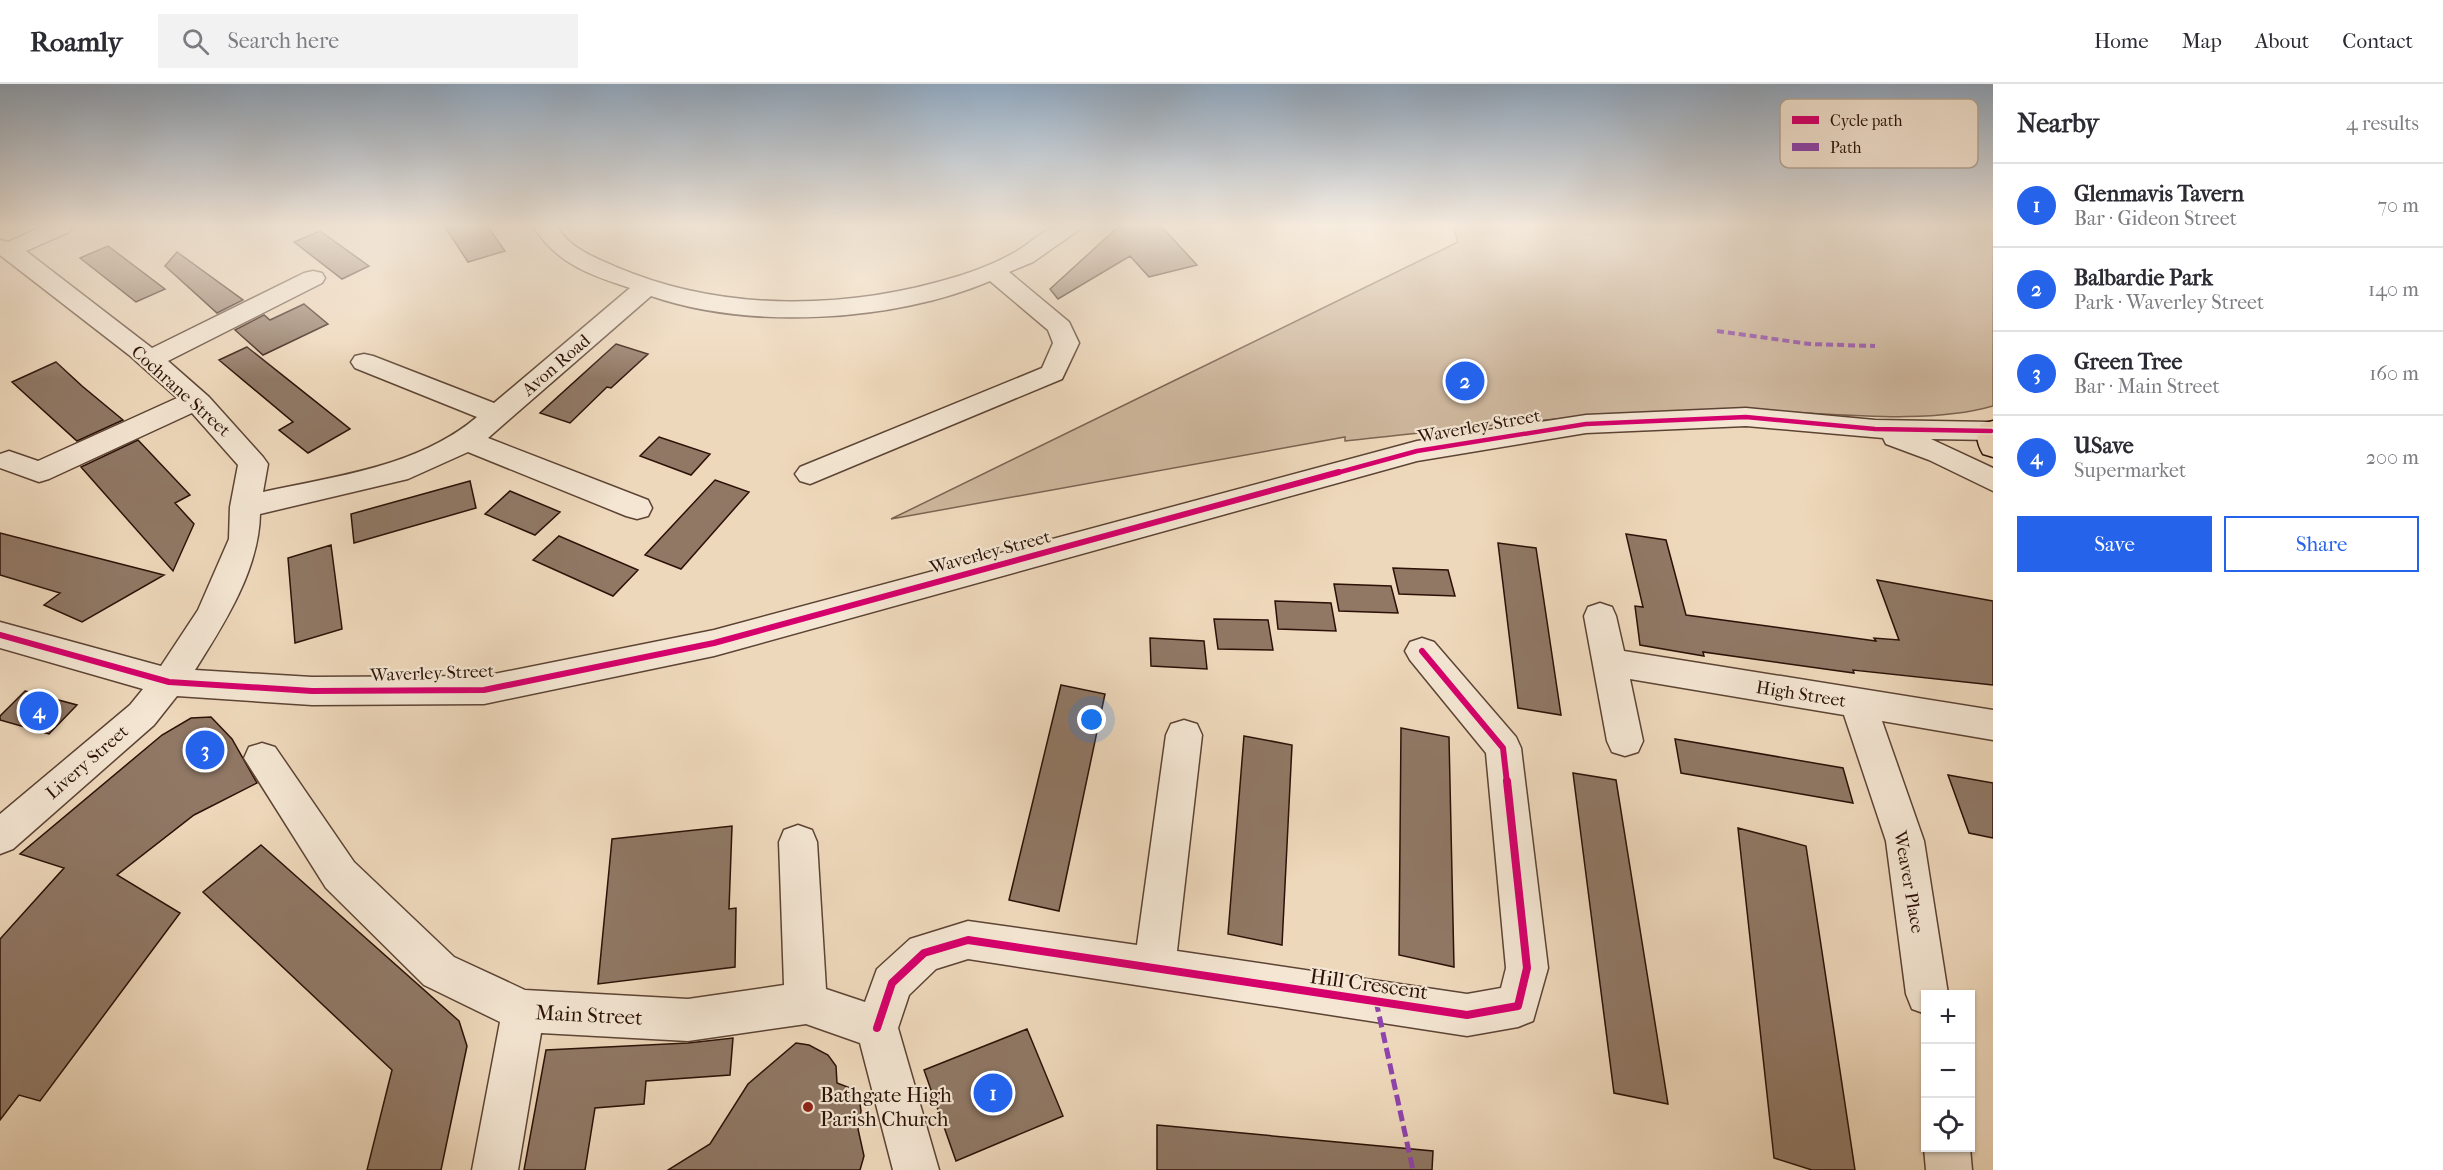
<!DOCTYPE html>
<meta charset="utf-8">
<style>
:root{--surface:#fff;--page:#f2f2f3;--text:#2b2b33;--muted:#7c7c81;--line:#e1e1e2;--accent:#2563eb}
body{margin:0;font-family:"IM FELL French Canon",serif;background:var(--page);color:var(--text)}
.controls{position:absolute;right:18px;bottom:18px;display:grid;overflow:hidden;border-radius:0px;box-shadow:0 2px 4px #0004}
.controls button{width:54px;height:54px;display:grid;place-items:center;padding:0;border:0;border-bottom:2px solid var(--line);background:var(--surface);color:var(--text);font:30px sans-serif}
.you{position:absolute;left:1092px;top:636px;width:21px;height:21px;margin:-15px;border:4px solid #fff;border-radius:50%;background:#1a73e8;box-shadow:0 0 0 9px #1a73e833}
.badge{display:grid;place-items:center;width:39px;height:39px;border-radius:50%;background:var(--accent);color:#fff;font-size:20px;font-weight:700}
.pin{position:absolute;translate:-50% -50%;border:3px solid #fff;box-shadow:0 2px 6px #0006}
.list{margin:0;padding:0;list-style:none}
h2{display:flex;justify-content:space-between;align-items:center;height:78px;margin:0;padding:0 24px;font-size:26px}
h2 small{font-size:20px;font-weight:400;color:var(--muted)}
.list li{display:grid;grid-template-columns:39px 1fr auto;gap:18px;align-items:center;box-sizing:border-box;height:84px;padding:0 24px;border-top:2px solid var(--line)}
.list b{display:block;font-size:22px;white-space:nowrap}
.list p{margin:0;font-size:20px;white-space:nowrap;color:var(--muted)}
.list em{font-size:20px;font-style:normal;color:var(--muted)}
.actions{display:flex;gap:12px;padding:18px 24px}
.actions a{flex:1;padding:14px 0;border:2px solid var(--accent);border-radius:0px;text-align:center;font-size:21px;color:var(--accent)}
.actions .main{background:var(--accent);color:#fff}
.icon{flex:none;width:33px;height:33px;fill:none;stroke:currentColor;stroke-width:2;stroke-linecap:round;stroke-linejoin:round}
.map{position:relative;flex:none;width:1993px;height:1086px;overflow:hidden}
header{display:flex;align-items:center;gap:36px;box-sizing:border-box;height:84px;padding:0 30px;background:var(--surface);border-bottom:2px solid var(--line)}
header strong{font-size:28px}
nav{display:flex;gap:33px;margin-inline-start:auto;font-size:21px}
.search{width:420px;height:54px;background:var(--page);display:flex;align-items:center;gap:15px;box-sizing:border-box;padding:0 21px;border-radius:0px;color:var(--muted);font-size:22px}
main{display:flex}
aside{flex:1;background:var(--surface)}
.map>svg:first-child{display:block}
.green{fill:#cdb69c;stroke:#7c6452;stroke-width:1.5}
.building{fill:#907865;stroke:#2b1107;stroke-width:1.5}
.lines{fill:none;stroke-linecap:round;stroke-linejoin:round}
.minor-casing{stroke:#5c4334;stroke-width:3}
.major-casing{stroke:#2b1107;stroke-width:3}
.minor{fill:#f4e6d3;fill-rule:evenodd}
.major{fill:#eed8bb;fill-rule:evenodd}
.quiet-far1{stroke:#8e44ad;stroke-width:4;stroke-dasharray:7 4;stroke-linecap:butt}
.quiet{stroke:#8e44ad;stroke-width:5;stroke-dasharray:11 5;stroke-linecap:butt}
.cycleway-far2-casing{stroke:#f4e6d3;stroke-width:8}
.cycleway-far1-casing{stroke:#f4e6d3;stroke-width:10}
.cycleway-casing{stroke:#f4e6d3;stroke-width:11}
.cycleway-far2{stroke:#d6006c;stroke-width:4.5}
.cycleway-far1{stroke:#d6006c;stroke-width:6}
.cycleway{stroke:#d6006c;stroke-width:8}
.poi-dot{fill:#8f2418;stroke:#f4e6d3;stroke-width:2}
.labels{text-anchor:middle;stroke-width:4.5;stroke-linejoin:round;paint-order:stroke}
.street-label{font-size:18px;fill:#2b1107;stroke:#f4e6d3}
.near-street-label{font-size:21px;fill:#2b1107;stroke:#f4e6d3}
.near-poi-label{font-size:21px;fill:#2b1107;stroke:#f4e6d3;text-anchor:start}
.key{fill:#f4e6d3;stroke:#b8a696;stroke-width:1.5}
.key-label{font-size:16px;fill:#2b1107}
</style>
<header>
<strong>Roamly</strong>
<div class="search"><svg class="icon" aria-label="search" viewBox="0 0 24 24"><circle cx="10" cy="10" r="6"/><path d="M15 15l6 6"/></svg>Search here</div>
<nav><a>Home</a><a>Map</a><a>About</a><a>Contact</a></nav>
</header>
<main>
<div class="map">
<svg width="1993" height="1086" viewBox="0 0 1993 1086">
<rect width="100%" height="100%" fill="#eed8bb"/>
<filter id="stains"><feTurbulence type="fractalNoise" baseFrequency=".00333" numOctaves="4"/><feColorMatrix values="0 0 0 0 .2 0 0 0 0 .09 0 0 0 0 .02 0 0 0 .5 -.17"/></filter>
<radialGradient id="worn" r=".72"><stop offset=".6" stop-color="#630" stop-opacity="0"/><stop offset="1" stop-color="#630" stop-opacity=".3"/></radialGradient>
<path class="green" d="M1453 143H1993V322C1917 344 1807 325 1726 326 1598 327 1472 344 1345 357V353L891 435 1458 158Z"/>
<path class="building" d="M445 143H488L505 167 468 178Z
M1118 143H1162L1197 181 1149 193 1130 172 1058 215 1050 205Z
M320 147 369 182 342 195 294 158Z
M108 162 165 205 136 218 80 174Z
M177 168 243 216 217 229 165 182Z
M304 220 328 240 263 271 235 246 264 231 270 236Z
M616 260 648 270 611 304 607 303 570 339 540 329Z
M247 263 350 345 308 369 279 346 293 338 219 276Z
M56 278 82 302 123 336 77 357 12 298Z
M659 353 710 370 691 391 640 372Z
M138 356 190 411 175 419 194 440 173 487 81 383Z
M715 396 749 408 681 485 645 471Z
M470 397 476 424 354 459 351 430Z
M510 407 560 428 535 451 485 430Z
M0 449 66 466 164 491 82 538 44 521 60 509 0 491Z
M1626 450 1666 456 1686 531 1876 557 1874 554 1899 556 1877 496 1993 517V601L1853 586 1854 589 1703 568 1704 572 1640 561 1635 522 1643 523Z
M559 452 638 486 613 512 533 476Z
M1498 459 1536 464 1561 631 1518 624Z
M331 461 342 545 295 559 288 474Z
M1393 484 1448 486 1455 512 1399 510Z
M1334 500 1391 502 1398 529 1339 527Z
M1275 517 1331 519 1336 547 1278 545Z
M1214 535 1268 536 1273 566 1218 565Z
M1150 554 1204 557 1207 585 1151 582Z
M1061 601 1105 610 1059 827 1009 816Z
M25 607 77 621 49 650 0 636V632Z
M211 633 232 655 257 699 194 731 117 791 180 829 40 1017 19 1011 0 1036V855L64 784 20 770 162 651 191 634Z
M1401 644 1449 653 1454 883 1399 871Z
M1244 652 1292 661 1282 861 1228 850Z
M1675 655 1843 684 1853 719 1681 689Z
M1573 689 1616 696 1668 1020 1614 1009Z
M1948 691 1993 699V754L1969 749Z
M732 742 729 825 736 824 735 883 598 900 612 755Z
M1738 744 1806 762 1855 1086H1812L1774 1074Z
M261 761 459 937 467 962 441 1086H367L392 986 203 808Z
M1027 945 1063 1032 956 1077 924 986Z
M733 954 730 991 646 997 644 1020 595 1024 585 1086H524L546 966 688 959Z
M796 959 809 961 828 971 836 982 837 999 858 1007 861 1027 858 1045 864 1072 860 1086H668L710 1060 748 1000Z
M1157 1041 1433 1067 1432 1086H1157Z"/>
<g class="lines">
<defs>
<path id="minor" d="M41 143H72L69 148 26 167 152 264 304 189 313 187 322 189 325 194 322 199 168 277 209 313 263 373 268 380 263 408C336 392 418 383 477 333L355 284 351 278 355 272 364 270 373 272 494 319 630 204C590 191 557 180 534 143H557C571 165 594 173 616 183 724 229 848 226 959 192 978 186 1000 177 1017 167 1029 160 1043 146 1056 143 1064 141 1075 143 1083 143L1033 178 1009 188 1069 238 1079 259 1062 295 810 400 800 397 795 390 800 383 1042 284 1053 259 1048 246 990 197C894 238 749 246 651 212L488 354 648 416 652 424 648 432 637 435 626 432 468 368 408 395 260 430C259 486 224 540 195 586L312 593 484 592 714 546 1417 357 1586 331 1746 324 1875 336 1991 338 1993 356 1931 355 1993 384V407L1929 376 1886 360 1883 354 1746 342 1586 349 1417 377 714 572 484 620 312 621 177 612 154 641 13 765 0 770V730L130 621 143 605 0 564V538L161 582 198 526 229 455 230 423 238 381 192 329 49 395 39 398 0 384V370L9 367 38 377 177 314 129 271 0 171V156L8 158Z
M1600 519 1612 523 1616 532 1624 567 1993 626V656L1882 637 1924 757 1948 910H1926V930L1912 925 1906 910 1886 757 1844 631 1630 595 1643 657 1638 668 1625 672 1612 668 1607 657 1584 532 1588 523Z
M1422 554 1434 558 1516 653 1521 664 1548 884 1533 937 1518 943 1467 952 968 875 936 885 909 911 898 944 939 1086H893L860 959 806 940 688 957 541 949 518 1086H472L500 938 424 901 326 804 244 674 249 663 262 659 275 663 354 778 454 873 525 906 688 915 784 901 779 758 784 746 798 741 812 746 817 758 826 905 865 918 877 885 910 855 968 837 1137 861 1166 651 1171 640 1184 636 1197 640 1202 651 1177 867 1467 910 1501 904 1506 884 1486 669 1410 576 1405 567 1410 558Z
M1926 1061V1064H1970L1972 1086H1926L1924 1064Z"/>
<path id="major" d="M1993 337V373L1983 370C1977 360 1975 350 1981 340Z"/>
</defs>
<use href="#minor" class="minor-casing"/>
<use href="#major" class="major-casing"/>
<use href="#minor" class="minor"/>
<use href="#major" class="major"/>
<path class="quiet-far1" d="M1717 247 1810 260 1875 262"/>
<path class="quiet" d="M1376 917 1413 1086"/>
<defs>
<path id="cycleway-far2" d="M1333 390 1417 367 1586 340 1746 333 1875 345 1991 347"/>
<path id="cycleway-far1" d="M0 551 169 598 312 607 484 606 714 559 1339 388
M1422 567 1503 664 1507 699"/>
<path id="cycleway" d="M877 944 892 899 924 869 968 856 1467 931 1518 922 1527 884 1507 697"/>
</defs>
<use href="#cycleway-far2" class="cycleway-far2-casing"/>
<use href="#cycleway-far1" class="cycleway-far1-casing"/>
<use href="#cycleway" class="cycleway-casing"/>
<use href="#cycleway-far2" class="cycleway-far2"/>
<use href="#cycleway-far1" class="cycleway-far1"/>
<use href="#cycleway" class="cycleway"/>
</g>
<linearGradient id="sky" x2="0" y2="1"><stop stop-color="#90a7be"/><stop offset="0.48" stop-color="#f7ede0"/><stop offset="1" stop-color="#f7ede0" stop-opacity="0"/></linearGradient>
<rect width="1993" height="295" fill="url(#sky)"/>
<circle class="poi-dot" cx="808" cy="1023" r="6"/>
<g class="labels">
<g class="street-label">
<text transform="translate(556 281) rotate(-41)" y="6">Avon Road</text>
<text transform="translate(181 307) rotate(42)" y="6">Cochrane Street</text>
<text transform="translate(1479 342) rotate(-10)" y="6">Waverley Street</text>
<text transform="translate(990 468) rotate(-15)" y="6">Waverley Street</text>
<text transform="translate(432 589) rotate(-2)" y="6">Waverley Street</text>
<text transform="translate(1801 610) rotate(9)" y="6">High Street</text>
<text transform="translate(87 678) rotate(-41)" y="6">Livery Street</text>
<text transform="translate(1909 798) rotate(80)" y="6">Weaver Place</text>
</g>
<g class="near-street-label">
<text transform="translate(1369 900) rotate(8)" y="7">Hill Crescent</text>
<text transform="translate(589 931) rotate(3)" y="7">Main Street</text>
</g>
<g class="near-poi-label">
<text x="820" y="1018">Bathgate High<tspan x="820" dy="24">Parish Church</tspan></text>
</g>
</g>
<rect x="1780" y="15" width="198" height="69" rx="9" class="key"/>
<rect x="1792" y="32" width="27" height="8" fill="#d6006c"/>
<rect x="1792" y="59" width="27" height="8" fill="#8e44ad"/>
<g class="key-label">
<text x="1830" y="42">Cycle path</text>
<text x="1830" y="69">Path</text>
</g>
<rect width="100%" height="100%" filter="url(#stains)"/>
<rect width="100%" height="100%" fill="url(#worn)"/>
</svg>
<div class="controls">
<button>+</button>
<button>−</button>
<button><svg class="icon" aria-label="locate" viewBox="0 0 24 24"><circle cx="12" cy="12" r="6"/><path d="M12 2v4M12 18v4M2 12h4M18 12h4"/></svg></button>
</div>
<div class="you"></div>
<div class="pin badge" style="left:993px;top:1009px">1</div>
<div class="pin badge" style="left:1465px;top:297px">2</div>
<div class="pin badge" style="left:205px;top:666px">3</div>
<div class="pin badge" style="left:39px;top:627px">4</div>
</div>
<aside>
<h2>Nearby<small>4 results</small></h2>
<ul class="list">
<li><span class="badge">1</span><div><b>Glenmavis Tavern</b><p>Bar · Gideon Street</p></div><em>70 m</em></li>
<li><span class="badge">2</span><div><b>Balbardie Park</b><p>Park · Waverley Street</p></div><em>140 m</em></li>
<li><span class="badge">3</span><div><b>Green Tree</b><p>Bar · Main Street</p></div><em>160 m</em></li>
<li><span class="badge">4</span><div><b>USave</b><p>Supermarket</p></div><em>200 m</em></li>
</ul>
<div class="actions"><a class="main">Save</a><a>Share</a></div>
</aside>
</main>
